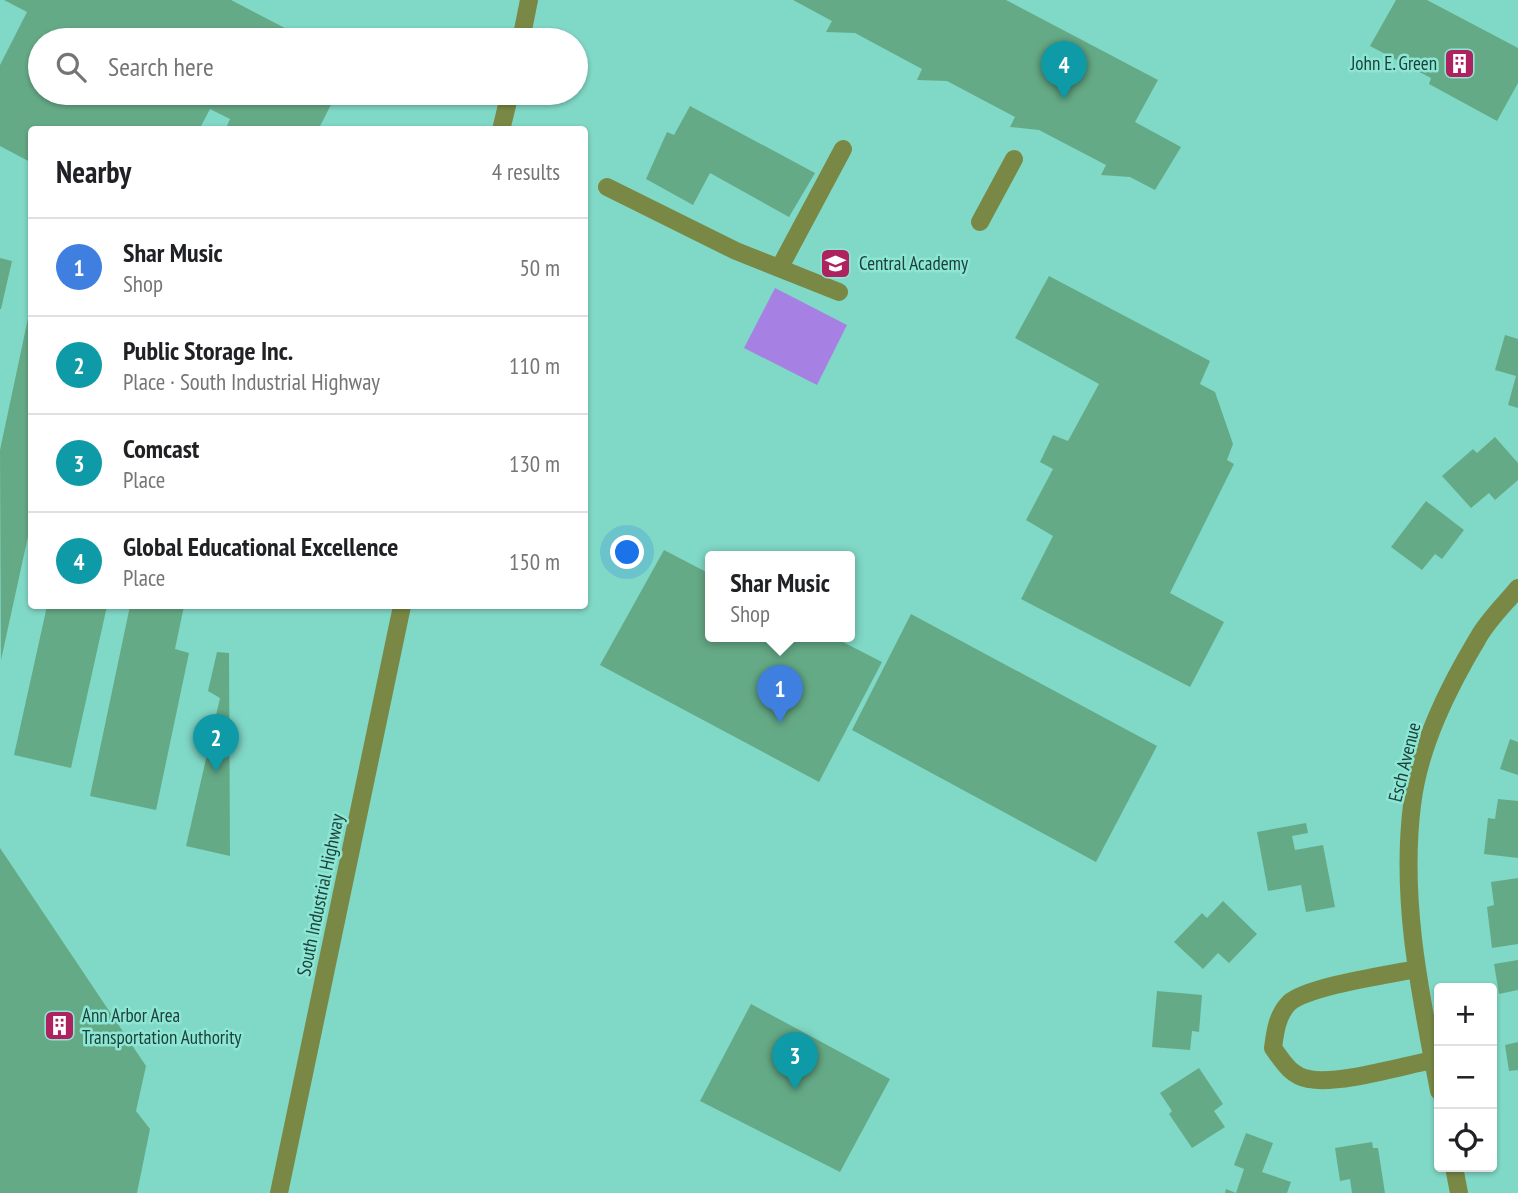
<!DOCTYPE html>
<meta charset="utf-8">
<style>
:root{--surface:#fff;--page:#f2f2f2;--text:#202124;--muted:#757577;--line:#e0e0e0;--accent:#b45309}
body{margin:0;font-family:"PT Sans Narrow",sans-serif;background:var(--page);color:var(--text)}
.controls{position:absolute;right:21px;bottom:21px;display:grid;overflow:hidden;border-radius:7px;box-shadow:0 2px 5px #0004}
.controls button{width:63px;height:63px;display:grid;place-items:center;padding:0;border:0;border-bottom:2px solid var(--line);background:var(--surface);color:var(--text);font:35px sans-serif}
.you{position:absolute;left:628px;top:553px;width:24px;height:24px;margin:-18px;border:5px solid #fff;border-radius:50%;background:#1a73e8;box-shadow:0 0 0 10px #1a73e833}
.badge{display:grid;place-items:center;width:46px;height:46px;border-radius:50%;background:var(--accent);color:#fff;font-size:23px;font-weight:700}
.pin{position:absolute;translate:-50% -58px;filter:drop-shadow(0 2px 4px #0008)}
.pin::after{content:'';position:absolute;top:37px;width:24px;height:21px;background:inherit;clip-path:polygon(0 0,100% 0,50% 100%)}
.popup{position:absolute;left:705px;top:551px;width:150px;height:91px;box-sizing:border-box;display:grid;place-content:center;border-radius:7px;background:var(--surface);filter:drop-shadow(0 2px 5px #0005);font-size:23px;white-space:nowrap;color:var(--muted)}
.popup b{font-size:26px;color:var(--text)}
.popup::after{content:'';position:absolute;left:50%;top:100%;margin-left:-14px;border:14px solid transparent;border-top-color:var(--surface)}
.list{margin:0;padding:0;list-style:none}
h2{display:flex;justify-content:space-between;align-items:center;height:91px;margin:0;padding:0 28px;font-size:30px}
h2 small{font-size:23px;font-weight:400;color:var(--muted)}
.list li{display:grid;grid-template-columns:46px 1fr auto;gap:21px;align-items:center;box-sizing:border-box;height:98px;padding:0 28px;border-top:2px solid var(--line)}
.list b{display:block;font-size:26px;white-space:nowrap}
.list p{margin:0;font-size:23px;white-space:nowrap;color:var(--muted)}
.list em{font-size:23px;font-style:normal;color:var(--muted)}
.icon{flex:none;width:38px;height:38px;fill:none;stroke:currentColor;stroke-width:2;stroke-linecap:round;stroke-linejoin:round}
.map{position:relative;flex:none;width:1518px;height:1193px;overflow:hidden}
.search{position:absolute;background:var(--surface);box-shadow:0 2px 5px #0004;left:28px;top:28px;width:560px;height:77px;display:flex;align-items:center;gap:18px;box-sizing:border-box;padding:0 24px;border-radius:38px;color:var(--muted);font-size:26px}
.panel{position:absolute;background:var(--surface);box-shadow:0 2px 5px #0004;left:28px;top:126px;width:560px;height:483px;border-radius:7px}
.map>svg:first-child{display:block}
.green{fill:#a681e3}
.building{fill:#65aa86}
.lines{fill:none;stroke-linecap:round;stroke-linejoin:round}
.minor{stroke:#798945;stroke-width:18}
.labels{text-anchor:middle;stroke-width:5;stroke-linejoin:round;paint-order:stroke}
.poi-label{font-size:19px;fill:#1c413a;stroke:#8de5d3;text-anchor:start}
.street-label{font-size:19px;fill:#1c413a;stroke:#8de5d3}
</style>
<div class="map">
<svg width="1518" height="1193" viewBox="0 0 1518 1193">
<rect width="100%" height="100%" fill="#80d8c6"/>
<path class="green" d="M775 288 847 325 817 385 744 348Z"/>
<path class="building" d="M4 0H231L308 40H40V93H337L318 130H225L230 119 210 109 199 130H32V163L0 146V65L27 12Z
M793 0H1006L1158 80 1135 122 1181 147 1155 190 1130 177 1101 175 1106 165 1039 130 1010 127 1015 117 947 81 917 80 922 69 855 33 826 32 832 21Z
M1396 0H1427L1518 48V83L1497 121 1429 84 1431 78 1370 46Z
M690 106 815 173 789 217 710 173 693 205 646 179 667 132 674 135Z
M0 258 12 261 1 309H0Z
M1049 276 1210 361 1200 384 1215 392 1233 444 1227 460 1234 464 1170 593 1224 622 1190 687 1021 599 1053 536 1026 520 1053 469 1040 462 1053 435 1068 441 1099 384 1015 338Z
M30 309 32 518 1 660 0 450Z
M1505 335 1518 339V408L1508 405 1516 376 1495 370Z
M1495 437 1518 463V480L1495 500 1489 493 1471 508 1442 476 1473 449 1477 453Z
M1426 501 1464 530 1442 559 1435 554 1422 570 1391 547Z
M664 550 710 574V637H833L882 662 819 782 600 665Z
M47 606H107L71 768 14 755Z
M130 606H184L175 649 189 653 156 810 90 796Z
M911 614 1157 746 1096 862 852 730Z
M217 652 229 653 230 856 186 846 220 698 208 691Z
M1510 739 1518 742V775L1500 769Z
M1498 799 1518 801V858L1484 854 1488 818 1495 819Z
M1306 823 1308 833 1292 836 1295 850 1323 845 1335 907 1306 912 1301 885 1268 891 1257 832Z
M0 848 146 1066 136 1111 150 1129 137 1193H0Z
M1518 878V944L1492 948 1487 907 1494 905 1491 882Z
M1223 901 1257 934 1229 963 1218 953 1203 969 1174 942 1202 913 1207 918Z
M1518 960V990L1499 994 1494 964Z
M1157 991 1202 995 1199 1032 1192 1031 1190 1050 1152 1047Z
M751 1004 890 1079 840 1172 700 1101Z
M1518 1042V1070L1509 1071 1505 1045Z
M1199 1068 1223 1104 1214 1111 1225 1127 1192 1148 1169 1114 1172 1111 1160 1093Z
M1246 1133 1273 1143 1262 1172 1291 1182 1287 1193H1225L1226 1189 1236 1193 1244 1169 1234 1165Z
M1372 1142 1373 1148H1378L1385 1193H1352L1350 1179 1340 1181 1335 1148Z"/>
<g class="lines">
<path class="minor" d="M521 40 529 0
M501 130 510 93
M607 187 736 251 839 292
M980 222 1014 159
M780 267 843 149
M1416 969C1388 975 1308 986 1289 1003 1277 1015 1275 1033 1273 1048 1283 1062 1291 1076 1309 1079 1338 1085 1402 1066 1433 1060
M1439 1091C1421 997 1400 902 1412 805 1419 746 1448 688 1478 638 1488 620 1505 604 1518 588
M1454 1167 1459 1193
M279 1193 402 606"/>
</g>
<defs>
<symbol id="building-square" viewBox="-11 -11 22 22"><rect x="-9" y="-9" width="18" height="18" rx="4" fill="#ae225f" stroke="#8de5d3"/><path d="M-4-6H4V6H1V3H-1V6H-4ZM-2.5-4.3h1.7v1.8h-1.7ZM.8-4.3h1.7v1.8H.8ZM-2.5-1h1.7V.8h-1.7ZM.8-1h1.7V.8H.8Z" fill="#fff"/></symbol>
<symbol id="school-square" viewBox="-11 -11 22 22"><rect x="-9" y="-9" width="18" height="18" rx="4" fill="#ae225f" stroke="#8de5d3"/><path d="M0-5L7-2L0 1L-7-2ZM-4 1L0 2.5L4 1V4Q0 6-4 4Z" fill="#fff"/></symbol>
</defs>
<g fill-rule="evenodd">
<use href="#building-square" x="1442" y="46" width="35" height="35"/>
<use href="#school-square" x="818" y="246" width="35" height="35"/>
<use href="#building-square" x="42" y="1008" width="35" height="35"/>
</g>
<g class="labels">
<g class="poi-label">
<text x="1437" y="70" text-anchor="end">John E. Green</text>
<text x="859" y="270">Central Academy</text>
<text x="82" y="1022">Ann Arbor Area<tspan x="82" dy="22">Transportation Authority</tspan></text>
</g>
<g class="street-label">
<text transform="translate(1404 762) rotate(-76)" y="7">Esch Avenue</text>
<text transform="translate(320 895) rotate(-78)" y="7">South Industrial Highway</text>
</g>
</g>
</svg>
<div class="controls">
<button>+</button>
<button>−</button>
<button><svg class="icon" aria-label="locate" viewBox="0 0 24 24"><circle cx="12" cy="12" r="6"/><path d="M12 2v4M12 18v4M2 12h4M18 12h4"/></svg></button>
</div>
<div class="you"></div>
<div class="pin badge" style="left:780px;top:723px;background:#3f7fe0">1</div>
<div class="popup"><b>Shar Music</b>Shop</div>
<div class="pin badge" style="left:216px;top:772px;background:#0f9aa8">2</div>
<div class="pin badge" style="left:795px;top:1090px;background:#0f9aa8">3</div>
<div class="pin badge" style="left:1064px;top:99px;background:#0f9aa8">4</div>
<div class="search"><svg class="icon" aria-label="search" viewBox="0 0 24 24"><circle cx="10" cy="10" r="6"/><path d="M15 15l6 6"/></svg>Search here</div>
<section class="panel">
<h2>Nearby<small>4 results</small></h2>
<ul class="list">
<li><span class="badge" style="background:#3f7fe0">1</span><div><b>Shar Music</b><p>Shop</p></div><em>50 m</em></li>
<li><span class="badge" style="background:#0f9aa8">2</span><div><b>Public Storage Inc.</b><p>Place · South Industrial Highway</p></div><em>110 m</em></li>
<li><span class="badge" style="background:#0f9aa8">3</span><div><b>Comcast</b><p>Place</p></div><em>130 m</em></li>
<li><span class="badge" style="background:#0f9aa8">4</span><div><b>Global Educational Excellence</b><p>Place</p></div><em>150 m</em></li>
</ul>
</section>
</div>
